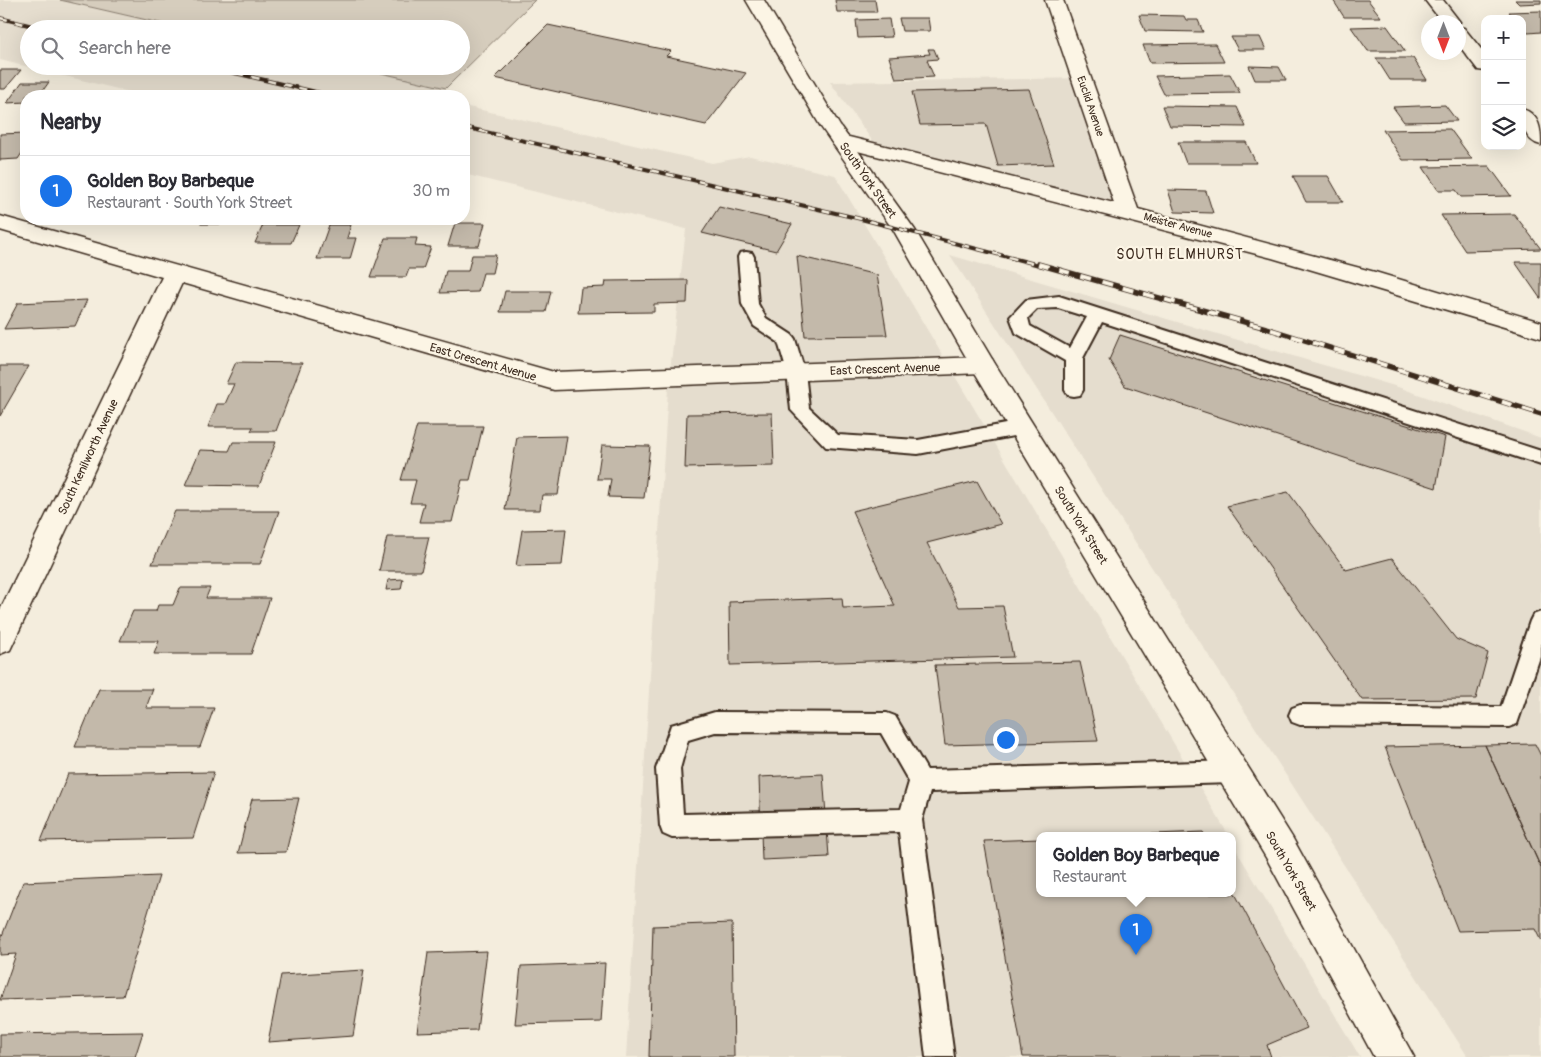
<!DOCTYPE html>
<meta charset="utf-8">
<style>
:root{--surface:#fff;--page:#f2f2f3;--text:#2b2b33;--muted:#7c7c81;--line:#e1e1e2;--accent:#1a73e8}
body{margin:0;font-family:Pangolin,sans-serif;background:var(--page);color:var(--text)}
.controls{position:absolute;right:15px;top:15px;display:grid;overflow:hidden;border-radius:10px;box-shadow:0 5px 20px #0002}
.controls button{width:45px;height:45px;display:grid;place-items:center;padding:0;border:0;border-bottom:1px solid var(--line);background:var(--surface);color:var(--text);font:25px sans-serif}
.compass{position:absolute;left:1421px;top:15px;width:45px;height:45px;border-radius:50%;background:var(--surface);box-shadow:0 5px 20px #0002;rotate:180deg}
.you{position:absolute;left:1005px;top:739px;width:18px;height:18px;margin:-12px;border:4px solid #fff;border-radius:50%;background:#1a73e8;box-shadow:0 0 0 8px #1a73e833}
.badge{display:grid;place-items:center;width:32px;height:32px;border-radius:50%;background:var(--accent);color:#fff;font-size:16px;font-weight:700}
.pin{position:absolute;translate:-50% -41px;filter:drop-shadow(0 1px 2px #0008)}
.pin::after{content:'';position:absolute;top:26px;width:18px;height:15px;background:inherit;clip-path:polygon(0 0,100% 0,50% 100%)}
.popup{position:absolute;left:1036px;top:832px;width:200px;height:65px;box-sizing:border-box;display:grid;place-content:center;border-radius:10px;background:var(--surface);filter:drop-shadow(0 1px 4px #0005);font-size:16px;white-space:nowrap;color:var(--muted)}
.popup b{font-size:19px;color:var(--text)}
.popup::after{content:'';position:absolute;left:50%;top:100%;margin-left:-10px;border:10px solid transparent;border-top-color:var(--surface)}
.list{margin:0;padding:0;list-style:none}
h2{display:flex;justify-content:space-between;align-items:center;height:65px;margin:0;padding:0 20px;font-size:21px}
h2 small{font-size:16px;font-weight:400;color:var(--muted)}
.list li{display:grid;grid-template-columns:32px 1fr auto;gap:15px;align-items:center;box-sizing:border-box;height:70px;padding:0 20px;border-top:1px solid var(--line)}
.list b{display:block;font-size:19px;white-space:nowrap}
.list p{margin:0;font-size:16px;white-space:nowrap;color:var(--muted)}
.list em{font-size:16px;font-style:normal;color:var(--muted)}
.icon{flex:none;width:28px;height:28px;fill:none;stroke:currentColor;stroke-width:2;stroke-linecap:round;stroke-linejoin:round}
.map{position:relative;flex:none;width:1541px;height:1057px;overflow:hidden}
.search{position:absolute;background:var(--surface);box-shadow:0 5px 20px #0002;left:20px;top:20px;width:450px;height:55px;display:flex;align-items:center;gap:12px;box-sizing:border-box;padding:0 18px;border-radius:28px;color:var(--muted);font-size:19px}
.panel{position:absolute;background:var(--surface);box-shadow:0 5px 20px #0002;left:20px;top:90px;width:450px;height:135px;border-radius:20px}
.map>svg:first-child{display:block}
.built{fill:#e5ddce}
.green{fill:#d6cdbd;stroke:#887c6e}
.building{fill:#c3b9aa;stroke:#3b2a1e}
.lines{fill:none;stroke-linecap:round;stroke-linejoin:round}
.service-casing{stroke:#3b2a1e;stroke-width:4}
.minor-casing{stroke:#3b2a1e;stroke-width:3}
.secondary-casing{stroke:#3b2a1e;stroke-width:3}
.service{fill:#fcf5e5;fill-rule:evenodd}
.minor{fill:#fcf5e5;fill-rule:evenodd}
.secondary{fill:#fcf5e5;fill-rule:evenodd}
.rail-far1-casing{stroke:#3b2a1e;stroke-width:4}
.rail-casing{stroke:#3b2a1e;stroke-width:5.5}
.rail-far1{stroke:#fcf5e5;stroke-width:2.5;stroke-dasharray:8;stroke-linecap:butt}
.rail{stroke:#fcf5e5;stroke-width:4;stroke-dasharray:11;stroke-linecap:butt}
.labels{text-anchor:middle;stroke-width:4.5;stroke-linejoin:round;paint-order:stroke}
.far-street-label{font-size:11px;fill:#3b2a1e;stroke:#fcf5e5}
.street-label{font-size:12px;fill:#3b2a1e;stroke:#fcf5e5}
.neighbourhood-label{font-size:14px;letter-spacing:1px;fill:#3b2a1e;stroke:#fcf5e5}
</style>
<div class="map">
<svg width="1541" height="1057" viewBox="0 0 1541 1057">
<rect width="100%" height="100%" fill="#f4eddd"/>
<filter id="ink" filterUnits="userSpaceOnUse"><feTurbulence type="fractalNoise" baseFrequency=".02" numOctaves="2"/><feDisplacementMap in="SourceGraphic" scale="10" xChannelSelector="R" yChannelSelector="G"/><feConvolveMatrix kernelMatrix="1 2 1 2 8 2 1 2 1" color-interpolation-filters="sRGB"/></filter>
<g filter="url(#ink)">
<path class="built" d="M0 0H60L186 29H29V66H351L446 88 438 96H146L0 60Z
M1092 78 1140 207 876 146 830 82Z
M464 106 712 163 750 156 835 175 1229 836H1040V894H1232V843L1360 1057H626L668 389 686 229 464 174Z
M950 255 1398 387 1541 438V1057H1468Z"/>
<path class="green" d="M60 0H535L446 88 351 66H461V29H186Z"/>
<path class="building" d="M835 0H875L877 12H837Z
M1333 0H1368L1381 17H1344Z
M1515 0H1541V3L1519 4Z
M1541 11V32L1528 33 1522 26V19H1515L1509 12Z
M1139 15 1184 16 1186 20H1198L1203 32 1145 31Z
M899 18H928L930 31H902Z
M889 19 892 37 858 38 856 20Z
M548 25 671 51 666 56 746 73 706 125 495 78Z
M1387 26 1405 51H1368L1351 27Z
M1231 37H1260L1266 50H1238Z
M1215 44 1224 62 1150 63 1143 45Z
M928 49H934L938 59 927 60 934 77 896 79 889 57 930 54Z
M1376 58H1413L1427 80H1390Z
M1249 66 1279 67 1286 80H1255Z
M0 70H21L5 89H0Z
M1230 74 1240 93 1164 94 1155 76Z
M22 82H49L39 96H26V102L7 103Z
M1029 89 1054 164 998 166 986 124 920 125 912 92Z
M1445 105 1457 121 1404 122 1393 107Z
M1162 106 1237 107 1246 127 1170 126Z
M1450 129 1472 159 1403 160 1383 130Z
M26 133V147L18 159 0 160V134Z
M1178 142H1246L1256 163H1186Z
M1489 166 1511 196 1461 197 1456 190H1438L1423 167Z
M1293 176H1328L1343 202H1306Z
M1168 190 1206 191 1213 213 1175 212Z
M719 207 792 224 776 251 702 233Z
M1514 214 1541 249 1465 251 1441 215Z
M203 219H242L240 224H201Z
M455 223H485L479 246H448Z
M263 225H299L291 243H255Z
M329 225H351L347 238H356L350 259H317Z
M385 238H417L415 246 431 247 423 269H409L406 277H371Z
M472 255H496L492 273H483L478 292 440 293 446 271H468Z
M797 256 877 275 887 335 805 336Z
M1515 262H1541V298H1540Z
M688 280 687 303 654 304V312L578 313 581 288 605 287 606 281Z
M505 291H551L546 312H500Z
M87 300 75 326 4 329 18 303Z
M1120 335 1445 437 1436 488 1125 386 1109 360Z
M236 362 302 363 276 431H251L253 427H208L217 404H225L234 384H226Z
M0 366H29L0 416Z
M772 413 774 466 685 468 687 414Z
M417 426H483L470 480H462L452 522H419L424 503H410L416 480H401Z
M567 436 558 495H542L540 510H505L517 437Z
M233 442H276L259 486 185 485 200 450 229 451Z
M602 445 650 446 644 498 608 497 611 479H597Z
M977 481 1001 524 927 543 959 607 1003 606 1013 657 730 665 729 602 842 598 843 608 895 606 852 511Z
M1288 492 1346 570 1392 558 1456 639 1488 653 1476 699 1362 700 1227 506Z
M175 511H279L260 564H152Z
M566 529 562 565 516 566 522 530Z
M387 537H429L421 571H379Z
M403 579 401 589 386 590 388 580Z
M180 588H210L206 598H270L251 654H154L159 641H120L133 611H156L158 605H173Z
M1080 662 1098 741 945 745 935 665Z
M99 689H153L146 708H214L200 747H75Z
M1535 744 1541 756V868L1485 745Z
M1485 745 1541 868V941L1535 929 1458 931 1385 747Z
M214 772 193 838 41 841 68 774Z
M823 774 829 857 762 860 759 777Z
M299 798 286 852 238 853 252 799Z
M1203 832 1205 836H1106Z
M1040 839V894H1232V888L1307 1028 1267 1045 1271 1057H1023L984 841Z
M159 876 123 996 0 1000 16 954 0 955V941L23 882Z
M732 923 734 1057H649L653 926Z
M487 951 477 1030 417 1032 428 953Z
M605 963 601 1022 515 1024 521 966Z
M364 970 353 1036 268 1042 281 975Z
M143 1032 135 1057H0V1034Z"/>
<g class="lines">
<defs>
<path id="service" d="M746 252 752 253 754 257 758 304 766 318 792 335 795 339 805 372 809 408 838 435 918 440 1022 421 1029 423 1031 428 1029 433 918 454 826 447 791 410 787 372 778 342 754 326 742 304 738 257 740 253Z
M1059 296 1541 451V465L1102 322 1083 358V390L1080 395 1074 396 1068 395 1065 390V361L1016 333 1010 317 1026 300ZM1058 308 1087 317 1070 348 1030 326 1028 318 1037 309Z
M1541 612V654L1517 724 1509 727 1300 725 1292 722 1289 715 1292 708 1300 705 1501 707 1530 621 1533 615Z
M715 712 887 713 895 716 927 770 1233 761 1241 764 1245 772 1241 780 1233 783 930 792 922 820 954 1057H926L899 832 672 838 663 834 660 826 656 769 671 725ZM715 732 881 733 909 782 901 809 683 814 680 769 688 740Z"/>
<path id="minor" d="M1045 0H1063L1138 209 1375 272 1541 322V338L1272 258 834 145 831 141 834 137 841 135 1114 203Z
M1425 0H1443L1460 22 1458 24 1442 22Z
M1458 27 1464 28 1485 54V71L1478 70 1458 44Z
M1522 109C1540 114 1541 130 1541 145 1524 141 1522 124 1522 109Z
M0 216 554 372 983 357 992 359 995 365 992 371 983 373 554 390 182 283 10 650 0 654V610L162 277 0 230Z"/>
<path id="secondary" d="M746 0H764L840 126 915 230 992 359 1292 837 1414 1057H1374L1268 861 974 371 894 231 821 127Z"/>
</defs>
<use href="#service" class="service-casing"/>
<use href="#minor" class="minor-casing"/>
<use href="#secondary" class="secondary-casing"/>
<use href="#service" class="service"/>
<use href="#minor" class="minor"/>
<use href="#secondary" class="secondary"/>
<defs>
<path id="rail-far1" d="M0 18 45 29
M205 66 333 96
M464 127 857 218 1043 266"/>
<path id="rail" d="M1038 264 1266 328 1541 414"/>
</defs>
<use href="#rail-far1" class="rail-far1-casing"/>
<use href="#rail" class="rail-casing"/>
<use href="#rail-far1" class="rail-far1"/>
<use href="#rail" class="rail"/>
</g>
</g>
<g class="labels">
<g class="far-street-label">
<text transform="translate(1091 106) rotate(71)" y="4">Euclid Avenue</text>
<text transform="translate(1178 225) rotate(15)" y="4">Meister Avenue</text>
</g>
<g class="street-label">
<text transform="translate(868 180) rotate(55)" y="4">South York Street</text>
<text transform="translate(483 362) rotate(16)" y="4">East Crescent Avenue</text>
<text transform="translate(885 369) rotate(-2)" y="4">East Crescent Avenue</text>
<text transform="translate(88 457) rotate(-65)" y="4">South Kenilworth Avenue</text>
<text transform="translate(1081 525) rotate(58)" y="4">South York Street</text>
<text transform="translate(1291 871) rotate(60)" y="4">South York Street</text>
</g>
<g class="neighbourhood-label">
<text x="1180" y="259">SOUTH ELMHURST</text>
</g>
</g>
</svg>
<div class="controls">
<button>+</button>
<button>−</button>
<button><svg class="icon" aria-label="layers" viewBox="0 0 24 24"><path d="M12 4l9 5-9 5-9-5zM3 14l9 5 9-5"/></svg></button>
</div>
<svg class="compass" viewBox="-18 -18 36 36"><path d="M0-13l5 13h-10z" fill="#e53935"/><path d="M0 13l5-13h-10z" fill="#7c7c81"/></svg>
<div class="you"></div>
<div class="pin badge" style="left:1136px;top:955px">1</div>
<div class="popup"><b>Golden Boy Barbeque</b>Restaurant</div>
<div class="search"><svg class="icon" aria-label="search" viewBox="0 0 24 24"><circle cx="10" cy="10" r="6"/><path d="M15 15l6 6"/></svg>Search here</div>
<section class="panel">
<h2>Nearby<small></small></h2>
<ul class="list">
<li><span class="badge">1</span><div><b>Golden Boy Barbeque</b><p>Restaurant · South York Street</p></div><em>30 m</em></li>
</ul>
</section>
</div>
